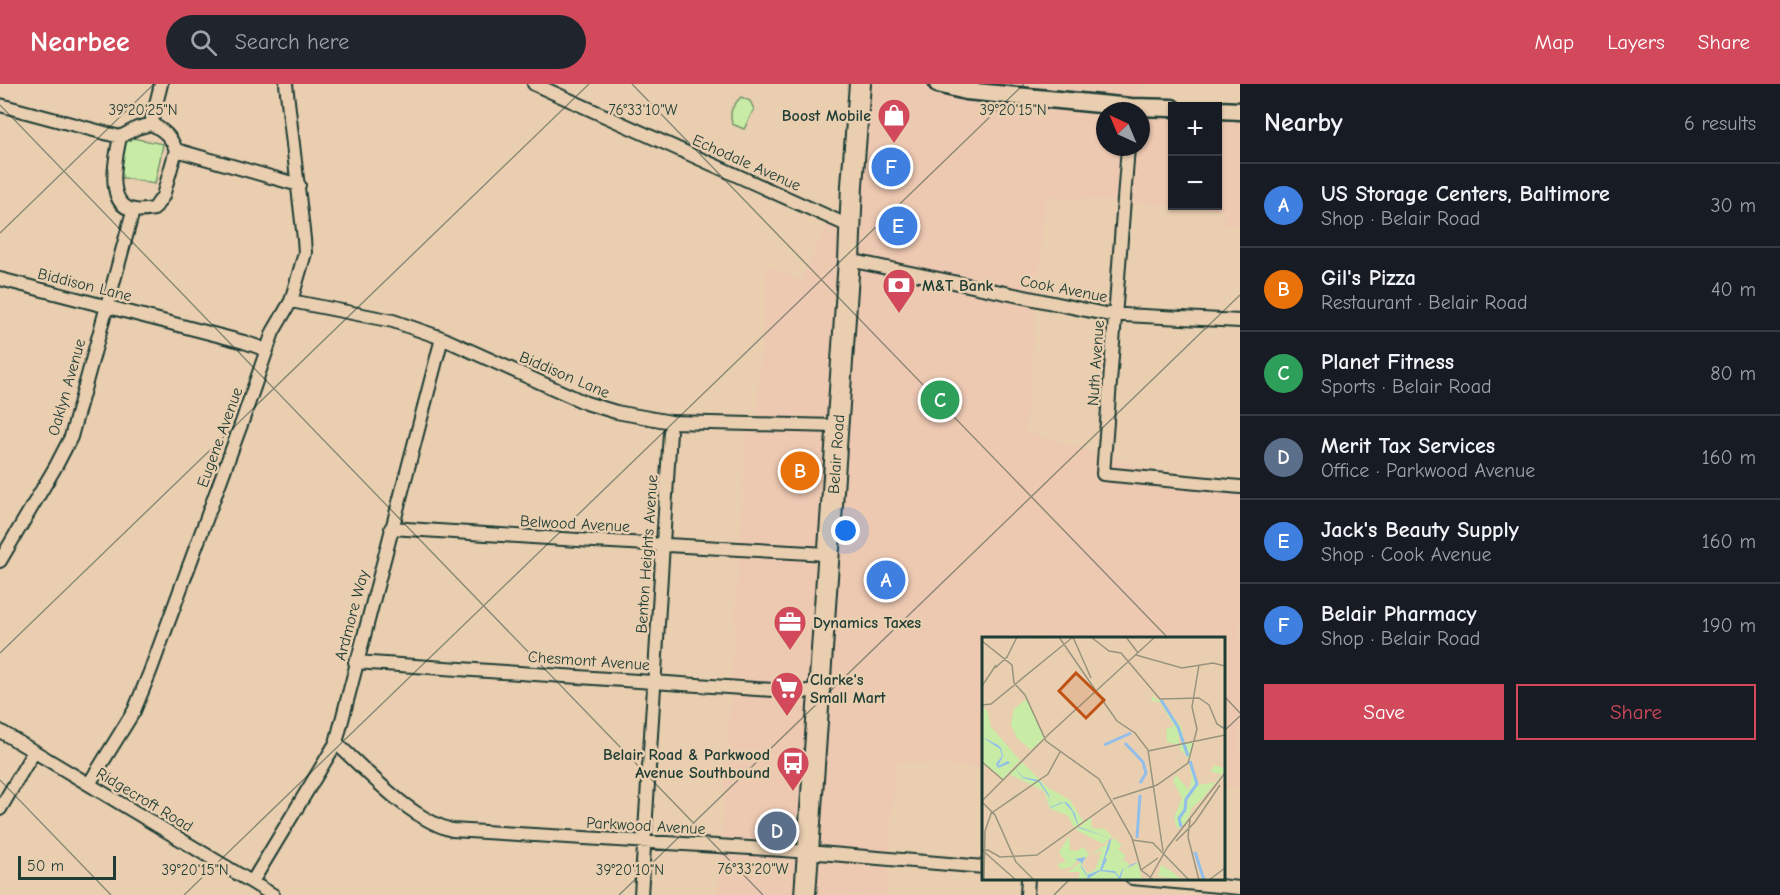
<!DOCTYPE html>
<meta charset="utf-8">
<style>
:root{--surface:#171b24;--page:#20242c;--text:#f1f3f6;--muted:#9ea1a6;--line:#363941;--accent:#d1495b}
body{margin:0;font-family:"Comic Neue",sans-serif;background:var(--page);color:var(--text)}
.controls{position:absolute;right:18px;top:18px;display:grid;overflow:hidden;border-radius:0px;box-shadow:0 2px 4px #0004}
.controls button{width:54px;height:54px;display:grid;place-items:center;padding:0;border:0;border-bottom:2px solid var(--line);background:var(--surface);color:var(--text);font:30px sans-serif}
.compass{position:absolute;left:1096px;top:18px;width:54px;height:54px;border-radius:50%;background:var(--surface);box-shadow:0 2px 4px #0004;rotate:316deg}
.scale{position:absolute;left:18px;bottom:15px;width:98px;box-sizing:border-box;padding-left:6px;border:3px solid #1f3d34;border-top:0;font-size:16px;line-height:21px;white-space:nowrap;color:#1f3d34;-webkit-text-stroke:4px #e9ceb0;paint-order:stroke}
.you{position:absolute;left:846px;top:447px;width:21px;height:21px;margin:-15px;border:4px solid #fff;border-radius:50%;background:#1a73e8;box-shadow:0 0 0 9px #1a73e833}
.badge{display:grid;place-items:center;width:39px;height:39px;border-radius:50%;background:var(--accent);color:#fff;font-size:20px;font-weight:700}
.pin{position:absolute;translate:-50% -50%;border:3px solid #fff;box-shadow:0 2px 6px #0006}
.list{margin:0;padding:0;list-style:none}
h2{display:flex;justify-content:space-between;align-items:center;height:78px;margin:0;padding:0 24px;font-size:26px}
h2 small{font-size:20px;font-weight:400;color:var(--muted)}
.list li{display:grid;grid-template-columns:39px 1fr auto;gap:18px;align-items:center;box-sizing:border-box;height:84px;padding:0 24px;border-top:2px solid var(--line)}
.list b{display:block;font-size:22px;white-space:nowrap}
.list p{margin:0;font-size:20px;white-space:nowrap;color:var(--muted)}
.list em{font-size:20px;font-style:normal;color:var(--muted)}
.actions{display:flex;gap:12px;padding:18px 24px}
.actions a{flex:1;padding:14px 0;border:2px solid var(--accent);border-radius:0px;text-align:center;font-size:21px;color:var(--accent)}
.actions .main{background:var(--accent);color:#fff}
.icon{flex:none;width:33px;height:33px;fill:none;stroke:currentColor;stroke-width:2;stroke-linecap:round;stroke-linejoin:round}
.map{position:relative;flex:none;width:1240px;height:811px;overflow:hidden}
header{display:flex;align-items:center;gap:36px;box-sizing:border-box;height:84px;padding:0 30px;background:var(--accent);color:#fff}
header strong{font-size:28px}
nav{display:flex;gap:33px;margin-inline-start:auto;font-size:21px}
.search{width:420px;height:54px;background:var(--page);display:flex;align-items:center;gap:15px;box-sizing:border-box;padding:0 21px;border-radius:33px;color:var(--muted);font-size:22px}
main{display:flex}
aside{flex:1;background:var(--surface)}
.map>svg:first-child{display:block}
.built{fill:#eec9b2;fill-rule:evenodd}
.green{fill:#c8eba5;stroke:#74946c;stroke-width:1.5}
.lines{fill:none;stroke-linecap:round;stroke-linejoin:round}
.street-casing{stroke:#1f3d34;stroke-width:16}
.secondary-casing{stroke:#1f3d34;stroke-width:21}
.primary-casing{stroke:#1f3d34;stroke-width:24}
.street{stroke:#e9ceb0;stroke-width:12}
.secondary{stroke:#e9ceb0;stroke-width:16}
.primary{stroke:#e9ceb0;stroke-width:20}
.ticks{fill:none;stroke:#1f3d34;stroke-width:1.5;stroke-opacity:0.45}
.labels{text-anchor:middle;stroke-width:5;stroke-linejoin:round;paint-order:stroke}
.poi-label{font-size:16px;font-weight:bold;fill:#1f3d34;stroke:#e9ceb0;text-anchor:start}
.street-label{font-size:16px;fill:#1f3d34;stroke:#e9ceb0}
.inset-river{fill:none;stroke:#92beeb;stroke-width:3}
.inset-road{fill:none;stroke:#98947e;stroke-width:1.5}
.view{fill:#c05314;fill-opacity:0.15;stroke:#c05314;stroke-width:3}
.inset-edge{fill:none;stroke:#1f3d34;stroke-width:3}
.ticks-label{font-size:15px;text-anchor:middle;fill:#1f3d34;stroke:#e9ceb0;stroke-width:5;stroke-linejoin:round;paint-order:stroke}
</style>
<header>
<strong>Nearbee</strong>
<div class="search"><svg class="icon" aria-label="search" viewBox="0 0 24 24"><circle cx="10" cy="10" r="6"/><path d="M15 15l6 6"/></svg>Search here</div>
<nav><a>Map</a><a>Layers</a><a>Share</a></nav>
</header>
<main>
<div class="map">
<svg width="1240" height="811" viewBox="0 0 1240 811">
<rect width="100%" height="100%" fill="#e9ceb0"/>
<filter id="ink" filterUnits="userSpaceOnUse"><feTurbulence type="fractalNoise" baseFrequency=".0167" numOctaves="2"/><feDisplacementMap in="SourceGraphic" scale="12" xChannelSelector="R" yChannelSelector="G"/><feConvolveMatrix kernelMatrix="1 2 1 2 8 2 1 2 1" color-interpolation-filters="sRGB"/></filter>
<g filter="url(#ink)">
<path class="built" d="M861 0H1142L1140 23 1172 24V122H1218V27L1240 28V142L1224 141 1225 126 1046 112 1025 348 1202 401 1240 404V704L1224 703V554H984L983 684 896 677 886 811H718L747 340H756L767 181 801 197 829 136 850 146ZM1105 27H1141V63H1105Z"/>
<path class="green" d="M741 13 750 17 754 25 744 45 732 40C729 26 732 23 741 13Z
M127 53 163 60 155 100 119 93Z"/>
<g class="lines">
<defs>
<path id="street" d="M534 0 849 142
M0 21 120 53 137 44 151 40C164 46 171 53 176 66
M151 40 161 0
M120 53C116 72 104 121 134 126 140 127 148 126 154 125L163 112 176 66
M1128 63 1103 390 1240 403
M176 66 299 101
M849 176 1105 230 1240 237
M0 195 244 258 267 266
M291 217 393 237 442 254 586 319 616 328 671 338 837 342
M391 444 594 457 828 470
M0 477 56 382 71 353 133 127
M355 578 802 608 820 605
M0 647 273 811
M336 659C368 688 410 735 452 746L784 766 984 783
M89 700 134 627 150 588 242 338 273 248 291 217 305 169 304 155 286 0
M0 725 34 667
M1132 794 1240 804
M252 798 336 659 442 254
M641 811 670 348
M1027 811 1028 794"/>
<path id="secondary" d="M938 0 966 7 1131 23 1172 24
M1218 26 1240 27"/>
<g id="primary">
<path id="s1" d="M805 811 849 176 852 101 860 0"/>
</g>
</defs>
<use href="#street" class="street-casing"/>
<use href="#secondary" class="secondary-casing"/>
<use href="#primary" class="primary-casing"/>
<use href="#street" class="street"/>
<use href="#secondary" class="secondary"/>
<use href="#primary" class="primary"/>
</g>
</g>
<path class="ticks" d="M632 0 1168 554M0 21 763 811M0 149 154 0M0 569 589 0M1224 612 1240 629M1224 647 1240 632M0 696 111 811M184 811 1024 0M619 811 1240 211M1054 811 1071 794"/>
<defs>
<symbol id="shop-pin" viewBox="-11 -11 22 30"><path d="M0 17L-7.5 6A9.5 9.5 0 1 1 7.5 6Z" fill="#d1495b" stroke="#e9ceb0"/><path d="M-5-2.5h2.3a2.7 3.5 0 0 1 5.4 0H5L5.5 6h-11ZM-1.5-2.5h3a1.5 2.3 0 0 0-3 0Z" fill="#fff"/></symbol>
<symbol id="bank-pin" viewBox="-11 -11 22 30"><path d="M0 17L-7.5 6A9.5 9.5 0 1 1 7.5 6Z" fill="#d1495b" stroke="#e9ceb0"/><path d="M-6-4H6V4H-6ZM0-2.3a2.3 2.3 0 1 0 0 4.6a2.3 2.3 0 1 0 0-4.6Z" fill="#fff"/></symbol>
<symbol id="office-pin" viewBox="-11 -11 22 30"><path d="M0 17L-7.5 6A9.5 9.5 0 1 1 7.5 6Z" fill="#d1495b" stroke="#e9ceb0"/><path d="M-6-3h4V-5.5h4V-3h4V5H-6ZM-1-4.5V-3h2v-1.5ZM-6 0V1H6V0Z" fill="#fff"/></symbol>
<symbol id="supermarket-pin" viewBox="-11 -11 22 30"><path d="M0 17L-7.5 6A9.5 9.5 0 1 1 7.5 6Z" fill="#d1495b" stroke="#e9ceb0"/><path d="M-6-5.5h2.5l.6 2H6L4.5 2H-2.5L-4.4-4H-6ZM-1.5 3.2a1.3 1.3 0 1 0 .1 0ZM3 3.2a1.3 1.3 0 1 0 .1 0Z" fill="#fff"/></symbol>
<symbol id="bus-pin" viewBox="-11 -11 22 30"><path d="M0 17L-7.5 6A9.5 9.5 0 1 1 7.5 6Z" fill="#d1495b" stroke="#e9ceb0"/><path d="M-5-6H5V4H4V6H2V4H-2V6H-4V4H-5ZM-3.5-4V0h7V-4ZM-3.5 1.2v1.5H-2V1.2ZM2 1.2v1.5H3.5V1.2Z" fill="#fff"/></symbol>
</defs>
<g fill-rule="evenodd">
<use href="#shop-pin" x="875" y="12" width="38" height="52"/>
<use href="#bank-pin" x="880" y="182" width="38" height="52"/>
<use href="#office-pin" x="771" y="519" width="38" height="52"/>
<use href="#supermarket-pin" x="768" y="585" width="38" height="52"/>
<use href="#bus-pin" x="774" y="660" width="38" height="52"/>
</g>
<g class="labels">
<g class="poi-label">
<text x="871" y="37" text-anchor="end">Boost Mobile</text>
<text x="922" y="207">M&amp;T Bank</text>
<text x="813" y="544">Dynamics Taxes</text>
<text x="810" y="601">Clarke's<tspan x="810" dy="18">Small Mart</tspan></text>
<text x="770" y="676" text-anchor="end">Belair Road &amp; Parkwood<tspan x="770" dy="18">Avenue Southbound</tspan></text>
</g>
<g class="street-label">
<text transform="translate(747 78) rotate(24)" y="6">Echodale Avenue</text>
<text transform="translate(85 200) rotate(14)" y="6">Biddison Lane</text>
<text transform="translate(1064 204) rotate(11)" y="6">Cook Avenue</text>
<text transform="translate(1095 279) rotate(-86)" y="6">Nuth Avenue</text>
<text transform="translate(565 290) rotate(23)" y="6">Biddison Lane</text>
<text transform="translate(66 303) rotate(-74)" y="6">Oaklyn Avenue</text>
<text transform="translate(219 353) rotate(-70)" y="6">Eugene Avenue</text>
<text dy="6" stroke="none"><textPath href="#s1" startOffset="442">Belair Road</textPath></text>
<text transform="translate(575 439) rotate(3)" y="6">Belwood Avenue</text>
<text transform="translate(646 470) rotate(-86)" y="6">Benton Heights Avenue</text>
<text transform="translate(351 531) rotate(-75)" y="6">Ardmore Way</text>
<text transform="translate(589 576) rotate(4)" y="6">Chesmont Avenue</text>
<text transform="translate(145 715) rotate(31)" y="6">Ridgecroft Road</text>
<text transform="translate(646 741) rotate(3)" y="6">Parkwood Avenue</text>
</g>
</g>
<g transform="translate(982 553)">
<rect width="243" height="243" fill="#e9ceb0"/>
<path d="M172 56V61L182 65 181 69 199 89 203 107 211 105 208 122 217 148 233 145 239 137 229 135 232 128 243 132V133L221 161 210 171 204 186 195 192 192 181 200 161 191 144 194 138 207 153 210 140 205 119 198 113 197 108 201 107 197 93V108L185 105 184 92 192 89 178 65 169 64ZM45 62 62 101 49 113 35 101 29 88 32 72ZM0 71 5 73 9 90 38 123 21 142 0 125ZM40 125 65 150 88 163 101 184 93 192 85 178 68 172 62 154 27 137ZM109 180 110 191 123 192 130 200 121 207 94 193ZM87 199 88 213 95 214 101 210 107 217 100 227 105 236 113 233 120 213 109 218 132 201 140 208 136 212 144 219 139 225 143 223 149 230 156 225 160 243H96L98 235H86L104 220 97 221 90 230 79 232 75 227 84 225 77 215ZM179 228 192 236 199 243 176 239Z" fill="#c8eba5"/>
<path d="M0 100 16 108 19 111 21 119 16 129 26 124 41 140 57 143 67 158 69 170 80 165H84L88 169 93 177 97 190 128 201 129 203 127 212 123 221 125 222 120 233 133 234 137 240 140 233 141 232H144L148 228 153 226H155L141 233 138 243 133 236 118 234 104 243 106 239 104 238 99 230V225L93 222 104 220 99 228 105 238 118 233 128 201 97 191 90 174 82 165 69 171 67 160 57 145 41 141 28 126 16 131 14 127 20 119 18 112Z" fill="#92beeb"/>
<path class="inset-river" d="M179 63 196 90 206 119M143 106 161 125 164 136 158 146M122 108 149 96M199 190 197 181 203 173 204 162 215 147 208 124M155 201 158 158M213 215 222 243"/>
<path class="inset-road" d="M77 0 114 54M91 0 109 41M109 0 127 14 139 16 178 62 217 61 227 68 235 87 243 92M144 0 156 16M0 4 30 28 32 46 43 58 64 104 117 142 150 201 159 233 172 243M154 18 200 31 231 26 243 29M13 31 25 20 35 0M0 49 14 28M114 54 135 84 153 96 166 113 181 214M0 68 9 67 91 0M166 114 243 98M0 125 21 143M131 162 175 148 206 126 215 92 210 70 217 28M0 164 67 97 173 0M0 165 13 178 34 225 52 243M11 175 66 137 78 115M208 182 206 200 217 243M150 203 172 206M194 204 213 185 238 148M171 206 207 243M0 213 34 243M0 214 6 213 18 220 55 218 131 164M159 233 176 221M2 243 3 194 10 174M167 243 185 211 243 136M227 243 243 231"/>
<path class="view" d="M94 36 122 63 104 81 77 54Z"/>
<rect width="243" height="243" class="inset-edge"/>
</g>
<g class="ticks-label">
<text x="143" y="31">39°20'25"N</text>
<text x="1013" y="31">39°20'15"N</text>
<text x="643" y="31">76°33'10"W</text>
<text x="753" y="790">76°33'20"W</text>
<text x="195" y="791">39°20'15"N</text>
<text x="630" y="791">39°20'10"N</text>
</g>
</svg>
<div class="controls">
<button>+</button>
<button>−</button>
</div>
<svg class="compass" viewBox="-18 -18 36 36"><path d="M0-13l5 13h-10z" fill="#e53935"/><path d="M0 13l5-13h-10z" fill="#9ea1a6"/></svg>
<div class="scale">50 m</div>
<div class="you"></div>
<div class="pin badge" style="left:886px;top:496px;background:#3f7fe0">A</div>
<div class="pin badge" style="left:800px;top:387px;background:#e8710a">B</div>
<div class="pin badge" style="left:940px;top:316px;background:#2e9e5b">C</div>
<div class="pin badge" style="left:777px;top:747px;background:#5c6f8a">D</div>
<div class="pin badge" style="left:898px;top:142px;background:#3f7fe0">E</div>
<div class="pin badge" style="left:891px;top:83px;background:#3f7fe0">F</div>
</div>
<aside>
<h2>Nearby<small>6 results</small></h2>
<ul class="list">
<li><span class="badge" style="background:#3f7fe0">A</span><div><b>US Storage Centers, Baltimore</b><p>Shop · Belair Road</p></div><em>30 m</em></li>
<li><span class="badge" style="background:#e8710a">B</span><div><b>Gil's Pizza</b><p>Restaurant · Belair Road</p></div><em>40 m</em></li>
<li><span class="badge" style="background:#2e9e5b">C</span><div><b>Planet Fitness</b><p>Sports · Belair Road</p></div><em>80 m</em></li>
<li><span class="badge" style="background:#5c6f8a">D</span><div><b>Merit Tax Services</b><p>Office · Parkwood Avenue</p></div><em>160 m</em></li>
<li><span class="badge" style="background:#3f7fe0">E</span><div><b>Jack's Beauty Supply</b><p>Shop · Cook Avenue</p></div><em>160 m</em></li>
<li><span class="badge" style="background:#3f7fe0">F</span><div><b>Belair Pharmacy</b><p>Shop · Belair Road</p></div><em>190 m</em></li>
</ul>
<div class="actions"><a class="main">Save</a><a>Share</a></div>
</aside>
</main>
